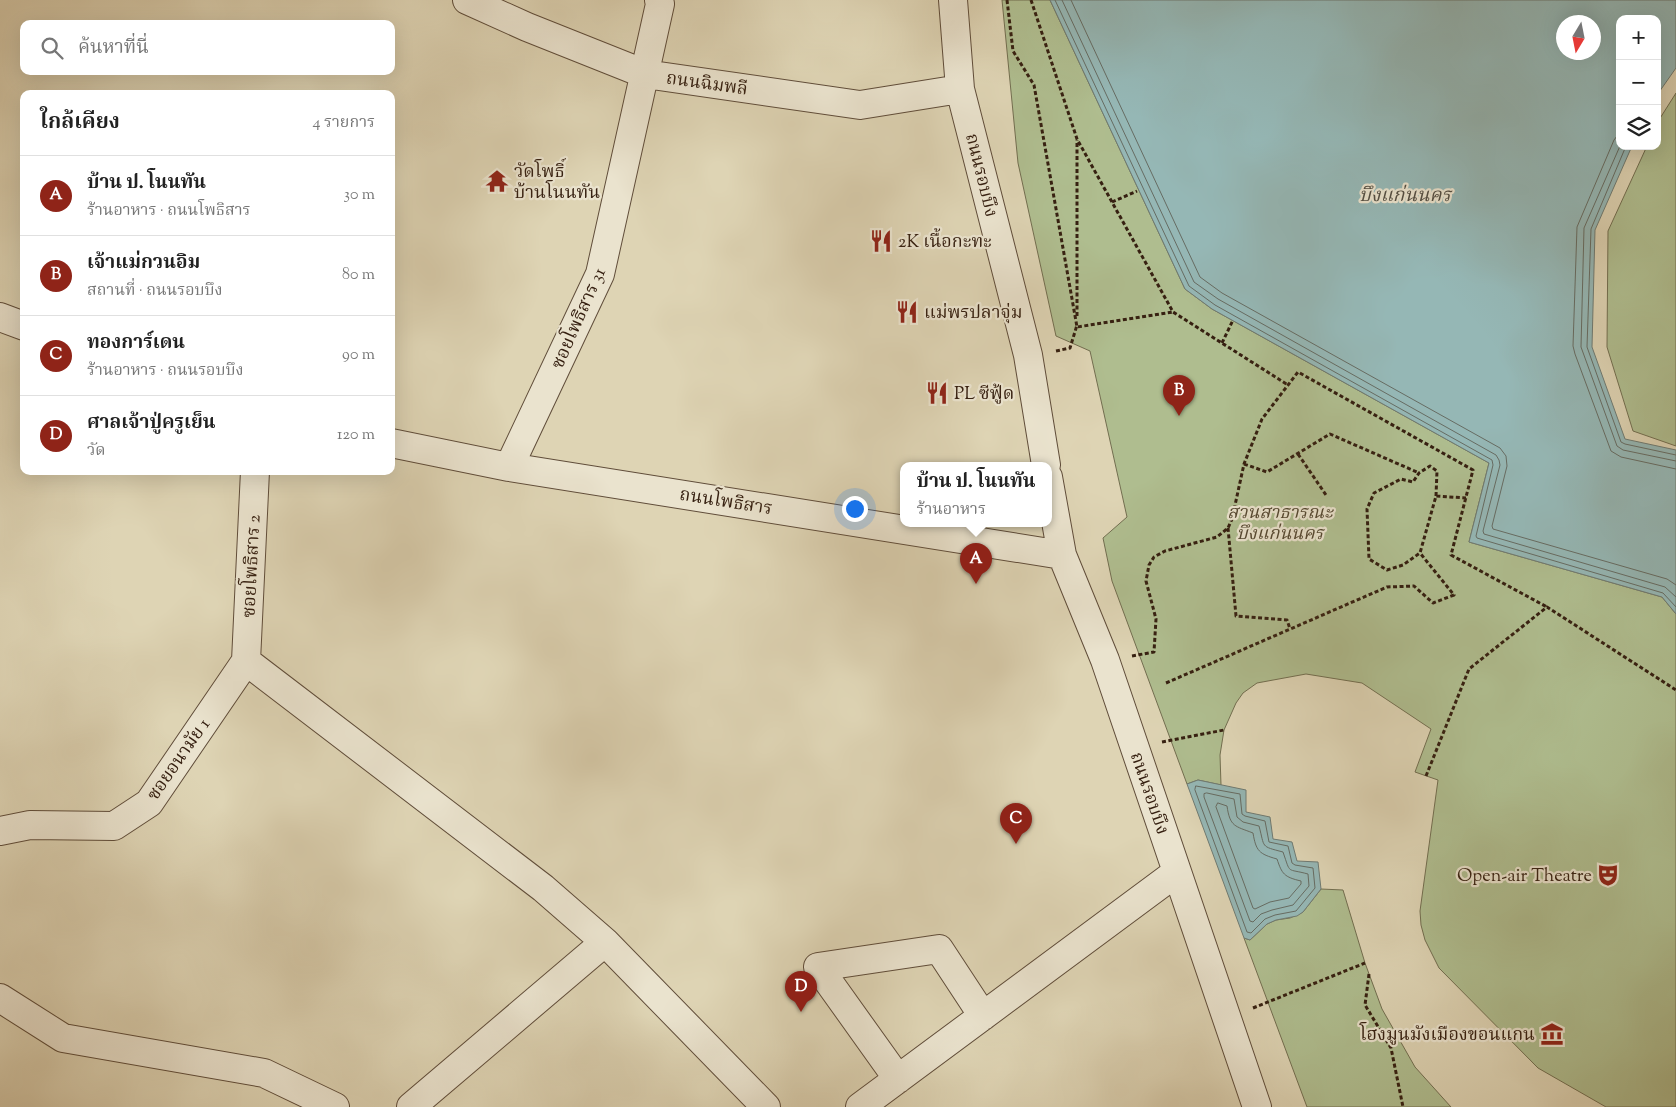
<!DOCTYPE html>
<html lang="th">
<meta charset="utf-8">
<style>
:root{--surface:#fff;--page:#f6f6f6;--text:#222;--muted:#767676;--line:#e0e0e0;--accent:#8f2418}
body{margin:0;font-family:"Sorts Mill Goudy","Noto Serif Thai",serif;background:var(--page);color:var(--text)}
.controls{position:absolute;right:15px;top:15px;display:grid;overflow:hidden;border-radius:10px;box-shadow:0 5px 20px #0002}
.controls button{width:45px;height:45px;display:grid;place-items:center;padding:0;border:0;border-bottom:1px solid var(--line);background:var(--surface);color:var(--text);font:25px sans-serif}
.compass{position:absolute;left:1556px;top:15px;width:45px;height:45px;border-radius:50%;background:var(--surface);box-shadow:0 5px 20px #0002;rotate:190deg}
.you{position:absolute;left:854px;top:508px;width:18px;height:18px;margin:-12px;border:4px solid #fff;border-radius:50%;background:#1a73e8;box-shadow:0 0 0 8px #1a73e833}
.badge{display:grid;place-items:center;width:32px;height:32px;border-radius:50%;background:var(--accent);color:#fff;font-size:16px;font-weight:700}
.pin{position:absolute;translate:-50% -41px;filter:drop-shadow(0 1px 2px #0008)}
.pin::after{content:'';position:absolute;top:26px;width:18px;height:15px;background:inherit;clip-path:polygon(0 0,100% 0,50% 100%)}
.popup{position:absolute;left:900px;top:462px;width:152px;height:65px;box-sizing:border-box;display:grid;place-content:center;border-radius:10px;background:var(--surface);filter:drop-shadow(0 1px 4px #0005);font-size:16px;white-space:nowrap;color:var(--muted)}
.popup b{font-size:19px;color:var(--text)}
.popup::after{content:'';position:absolute;left:50%;top:100%;margin-left:-10px;border:10px solid transparent;border-top-color:var(--surface)}
.list{margin:0;padding:0;list-style:none}
h2{display:flex;justify-content:space-between;align-items:center;height:65px;margin:0;padding:0 20px;font-size:21px}
h2 small{font-size:16px;font-weight:400;color:var(--muted)}
.list li{display:grid;grid-template-columns:32px 1fr auto;gap:15px;align-items:center;box-sizing:border-box;height:80px;padding:0 20px;border-top:1px solid var(--line)}
.list b{display:block;font-size:19px;white-space:nowrap}
.list p{margin:0;font-size:16px;white-space:nowrap;color:var(--muted)}
.list em{font-size:16px;font-style:normal;color:var(--muted)}
.icon{flex:none;width:28px;height:28px;fill:none;stroke:currentColor;stroke-width:2;stroke-linecap:round;stroke-linejoin:round}
.map{position:relative;flex:none;width:1676px;height:1107px;overflow:hidden}
.search{position:absolute;background:var(--surface);box-shadow:0 5px 20px #0002;left:20px;top:20px;width:375px;height:55px;display:flex;align-items:center;gap:12px;box-sizing:border-box;padding:0 18px;border-radius:10px;color:var(--muted);font-size:19px}
.panel{position:absolute;background:var(--surface);box-shadow:0 5px 20px #0002;left:20px;top:90px;width:375px;height:385px;border-radius:10px}
.map>svg:first-child{display:block}
.green{fill:#afbd8f;stroke:#726e50}
.water{fill:#95b7b5;stroke:#6f7b73;fill-rule:evenodd}
.lines{fill:none;stroke-linecap:round;stroke-linejoin:round}
.shore{stroke:#666c63;stroke-width:1}
.minor-casing{stroke:#604d3a;stroke-width:30}
.path{stroke:#362011;stroke-width:3;stroke-dasharray:4 2.5;stroke-linecap:butt}
.minor{stroke:#eae3ce;stroke-width:28}
.labels{text-anchor:middle;stroke-width:4.5;stroke-linejoin:round;paint-order:stroke}
.street-label{font-size:18px;fill:#362011;stroke:#eae3ce}
.poi-label{font-size:18px;fill:#362011;stroke:#eae3ce;text-anchor:start}
.park-label{font-size:18px;font-style:italic;fill:#544730;stroke:#eae3ce}
.water-label{font-size:19px;font-style:italic;fill:#524d42;stroke:#eae3ce}
</style>
<div class="map">
<svg width="1676" height="1107" viewBox="0 0 1676 1107">
<rect width="100%" height="100%" fill="#ded4b4"/>
<filter id="stains"><feTurbulence type="fractalNoise" baseFrequency=".004" numOctaves="4"/><feColorMatrix values="0 0 0 0 .2 0 0 0 0 .09 0 0 0 0 .02 0 0 0 .5 -.17"/></filter>
<radialGradient id="worn" r=".72"><stop offset=".6" stop-color="#630" stop-opacity="0"/><stop offset="1" stop-color="#630" stop-opacity=".3"/></radialGradient>
<path class="green" d="M1002 0H1050L1185 289 1212 309 1489 463 1469 542 1662 597 1676 614V1107H1606L1538 1068 1439 968 1425 940 1421 925 1420 911 1438 780 1415 772 1431 729 1362 683 1306 674 1257 683 1243 693 1236 703 1224 730 1220 755 1221 785 1198 780 1187 784 1112 581 1103 538 1127 517 1090 351 1056 336 1018 163Z
M1676 93V446L1633 431 1607 347 1608 231 1647 146H1657V123Z
M1321 889 1343 890 1365 963 1382 1009 1415 1067 1451 1107H1307L1244 938 1250 940 1267 924 1276 920 1290 918 1303 912Z"/>
<path class="water" d="M1050 0H1676V68L1657 95V19H1620V146H1632L1595 230 1592 347 1625 439 1676 450V614L1662 597 1469 542 1489 463 1212 309 1185 289ZM1564 22H1594V52H1564Z
M1198 780 1246 790V812L1270 817 1273 839 1292 842 1297 861 1318 862 1321 889 1303 912 1297 916 1276 920 1267 924 1250 940 1244 938 1187 784Z"/>
<g class="lines">
<path class="shore" d="M1055 0 1189 286 1215 305 1492 460 1493 465 1476 536 1477 538 1663 593 1676 607
M1062 0 1194 282 1218 299 1496 455 1499 460 1500 465 1483 531 1484 534 1665 587 1676 597
M1071 0 1200 277 1222 293 1500 448 1506 456 1507 466 1492 526 1493 529 1667 579 1676 585
M1620 132 1614 140 1577 227 1573 346 1575 354 1611 451 1621 457 1676 469
M1620 146 1584 228 1581 347 1617 446 1623 450 1676 461
M1626 146 1591 229 1587 347 1621 442 1625 444 1676 455
M1196 786 1240 794 1242 814 1245 816 1265 821 1269 842 1288 846 1292 863 1295 865 1313 868 1315 888 1296 911 1275 915 1265 919 1251 933 1247 932 1195 790Z
M1207 793 1234 799 1237 817 1243 822 1259 826C1265 848 1260 846 1283 852 1291 875 1286 868 1308 874L1309 886 1293 905 1272 910 1261 914 1253 922 1250 921 1204 797V794Z
M1218 803 1227 806C1230 827 1235 826 1253 833 1256 851 1259 854 1277 859 1282 874 1284 877 1301 881V884L1289 898 1270 902 1255 909 1253 908 1216 807Z"/>
<defs>
<path id="minor" d="M467 0 527 27 645 74 860 105 960 89
M953 0 960 89 1028 355 1046 465
M0 317 24 326
M391 443 509 467 1062 555
M509 467 600 274 660 4 659 0
M1048 477 1062 555 1105 660 1257 1107
M246 661 543 888 605 942 411 1107
M246 661 255 471
M0 831 30 825 114 826 149 803 246 661
M605 942 766 1107
M0 998 63 1038 264 1073 335 1107
M898 1079 818 967 939 949 983 1016
M860 1107 1177 872"/>
</defs>
<use href="#minor" class="minor-casing"/>
<path class="path" d="M1007 0 1013 51 1034 85 1077 327 1173 312
M1031 0 1077 139 1173 312 1288 385
M1112 202 1137 191
M1077 316V140
M1222 343 1233 320
M1056 351 1070 348 1077 325
M1298 454 1326 495
M1244 464 1267 472 1330 434 1419 473
M1436 496 1437 471 1430 466 1419 473 1413 482 1401 479 1374 493 1367 509 1369 559 1387 570 1403 565 1420 553 1436 496 1466 498
M1228 528 1236 616 1287 620 1290 629
M1132 656 1154 652 1156 619 1146 581 1149 565 1154 557 1165 551 1217 537 1228 528 1232 519 1244 464 1262 419 1298 372 1473 470 1451 555 1547 607
M1166 683 1387 587 1414 586 1433 603 1454 595 1420 553
M1162 742 1224 730
M1426 776 1469 669 1547 607 1676 690
M1369 974 1365 1005 1391 1048 1403 1107
M1253 1008 1365 963"/>
<use href="#minor" class="minor"/>
</g>
<defs>
<symbol id="temple-bare" viewBox="-9 -9 18 18"><path d="M0-6L5-2H3V0L6.5 2.5H4V6H1.5V3h-3V6H-4V2.5H-6.5L-3 0V-2H-5Z" fill="#8f2418" stroke="#eae3ce" stroke-width="2.5" paint-order="stroke"/></symbol>
<symbol id="restaurant-bare" viewBox="-9 -9 18 18"><path d="M-5-6h1v4h1v-4h1v4h1v-4h1v5L-1.5 .5V6h-2V.5L-5-1ZM5-6V6H3V1.5H1.5Q1.5-4 5-6Z" fill="#8f2418" stroke="#eae3ce" stroke-width="2.5" paint-order="stroke"/></symbol>
<symbol id="theatre-bare" viewBox="-9 -9 18 18"><path d="M-5-5.5Q0-4 5-5.5V0Q5 5 0 6Q-5 5-5 0ZM-3.3-2.5H-1v1.5H-3.3ZM1-2.5H3.3v1.5H1ZM-2.8 1Q0 5.5 2.8 1Z" fill="#8f2418" stroke="#eae3ce" stroke-width="2.5" paint-order="stroke"/></symbol>
<symbol id="museum-bare" viewBox="-9 -9 18 18"><path d="M0-6L6-3V-2H-6V-3ZM-5-1h2V3h-2ZM-1-1h2V3h-2ZM3-1h2V3H3ZM-6 4H6V6H-6Z" fill="#8f2418" stroke="#eae3ce" stroke-width="2.5" paint-order="stroke"/></symbol>
</defs>
<g fill-rule="evenodd">
<use href="#temple-bare" x="481" y="165" width="32" height="32"/>
<use href="#restaurant-bare" x="865" y="225" width="32" height="32"/>
<use href="#restaurant-bare" x="891" y="296" width="32" height="32"/>
<use href="#restaurant-bare" x="921" y="377" width="32" height="32"/>
<use href="#theatre-bare" x="1592" y="859" width="32" height="32"/>
<use href="#museum-bare" x="1536" y="1018" width="32" height="32"/>
</g>
<g class="labels">
<g class="street-label">
<text transform="translate(707 83) rotate(8)" y="6">ถนนฉิมพลี</text>
<text transform="translate(982 175) rotate(76)" y="6">ถนนรอบบึง</text>
<text transform="translate(578 318) rotate(-66)" y="6">ซอยโพธิสาร 31</text>
<text transform="translate(726 501) rotate(9)" y="6">ถนนโพธิสาร</text>
<text transform="translate(251 566) rotate(-87)" y="6">ซอยโพธิสาร 2</text>
<text transform="translate(178 759) rotate(-55)" y="6">ซอยอนามัย 1</text>
<text transform="translate(1150 793) rotate(71)" y="6">ถนนรอบบึง</text>
</g>
<g class="poi-label">
<text x="514" y="177">วัดโพธิ์<tspan x="514" dy="21">บ้านโนนทัน</tspan></text>
<text x="898" y="247">2K เนื้อกะทะ</text>
<text x="924" y="318">แม่พรปลาจุ่ม</text>
<text x="954" y="399">PL ซีฟู้ด</text>
<text x="1592" y="881" text-anchor="end">Open-air Theatre</text>
<text x="1535" y="1040" text-anchor="end">โฮงมูนมังเมืองขอนแกน</text>
</g>
<g class="park-label">
<text x="1280" y="518">สวนสาธารณะ<tspan x="1280" dy="21">บึงแก่นนคร</tspan></text>
</g>
<g class="water-label">
<text x="1405" y="201">บึงแก่นนคร</text>
</g>
</g>
<rect width="100%" height="100%" filter="url(#stains)"/>
<rect width="100%" height="100%" fill="url(#worn)"/>
</svg>
<div class="controls">
<button>+</button>
<button>−</button>
<button><svg class="icon" aria-label="layers" viewBox="0 0 24 24"><path d="M12 4l9 5-9 5-9-5zM3 14l9 5 9-5"/></svg></button>
</div>
<svg class="compass" viewBox="-18 -18 36 36"><path d="M0-13l5 13h-10z" fill="#e53935"/><path d="M0 13l5-13h-10z" fill="#767676"/></svg>
<div class="you"></div>
<div class="pin badge" style="left:976px;top:584px">A</div>
<div class="popup"><b>บ้าน ป. โนนทัน</b>ร้านอาหาร</div>
<div class="pin badge" style="left:1179px;top:416px">B</div>
<div class="pin badge" style="left:1016px;top:844px">C</div>
<div class="pin badge" style="left:801px;top:1012px">D</div>
<div class="search"><svg class="icon" aria-label="search" viewBox="0 0 24 24"><circle cx="10" cy="10" r="6"/><path d="M15 15l6 6"/></svg>ค้นหาที่นี่</div>
<section class="panel">
<h2>ใกล้เคียง<small>4 รายการ</small></h2>
<ul class="list">
<li><span class="badge">A</span><div><b>บ้าน ป. โนนทัน</b><p>ร้านอาหาร · ถนนโพธิสาร</p></div><em>30 m</em></li>
<li><span class="badge">B</span><div><b>เจ้าแม่กวนอิม</b><p>สถานที่ · ถนนรอบบึง</p></div><em>80 m</em></li>
<li><span class="badge">C</span><div><b>ทองการ์เดน</b><p>ร้านอาหาร · ถนนรอบบึง</p></div><em>90 m</em></li>
<li><span class="badge">D</span><div><b>ศาลเจ้าปู่ครูเย็น</b><p>วัด</p></div><em>120 m</em></li>
</ul>
</section>
</div>
